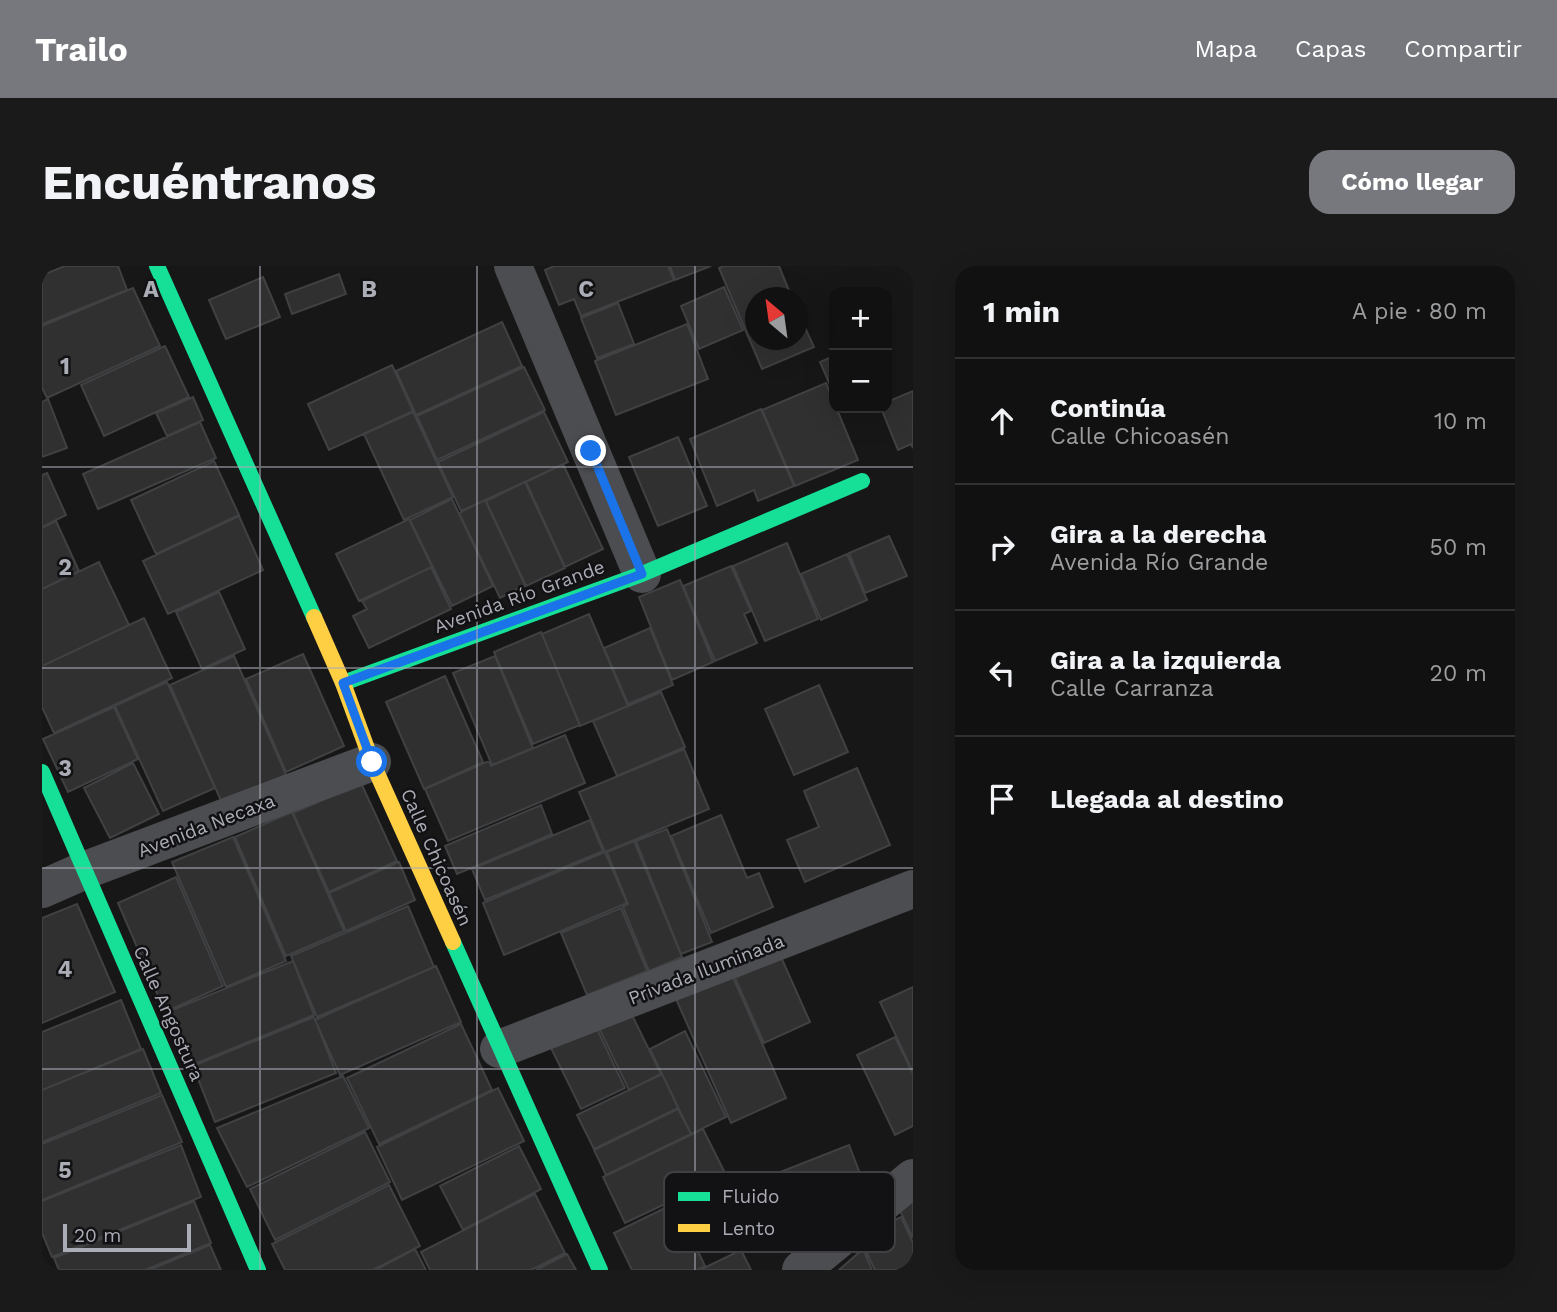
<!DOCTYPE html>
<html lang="es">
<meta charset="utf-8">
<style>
:root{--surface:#111;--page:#1a1a1a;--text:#f1f3f6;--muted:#9c9d9f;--line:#303131;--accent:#77787e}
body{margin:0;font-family:"Work Sans",sans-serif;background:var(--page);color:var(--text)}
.controls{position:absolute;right:21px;top:21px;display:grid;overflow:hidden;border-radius:14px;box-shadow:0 7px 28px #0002}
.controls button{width:63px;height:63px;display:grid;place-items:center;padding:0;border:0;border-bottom:2px solid var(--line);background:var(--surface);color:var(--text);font:35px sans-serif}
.compass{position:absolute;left:703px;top:21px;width:63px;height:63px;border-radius:50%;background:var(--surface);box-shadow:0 7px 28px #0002;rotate:331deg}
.scale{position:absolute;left:21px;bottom:18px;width:128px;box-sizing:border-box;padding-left:7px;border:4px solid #aaacb6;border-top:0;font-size:19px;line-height:24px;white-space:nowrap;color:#aaacb6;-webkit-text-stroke:5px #121113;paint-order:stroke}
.stop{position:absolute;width:21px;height:21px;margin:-16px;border:5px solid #1a73e8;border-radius:50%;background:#fff}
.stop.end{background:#1a73e8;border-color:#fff;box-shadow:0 2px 7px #0008}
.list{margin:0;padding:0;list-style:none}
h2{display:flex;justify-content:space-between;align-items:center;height:91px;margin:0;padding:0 28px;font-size:30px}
h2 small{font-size:23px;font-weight:400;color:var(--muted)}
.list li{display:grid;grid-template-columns:46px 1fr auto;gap:21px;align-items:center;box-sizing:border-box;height:126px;padding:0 28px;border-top:2px solid var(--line)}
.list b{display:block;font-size:26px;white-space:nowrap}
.list p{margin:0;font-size:23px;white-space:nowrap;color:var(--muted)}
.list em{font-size:23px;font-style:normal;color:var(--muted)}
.icon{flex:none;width:38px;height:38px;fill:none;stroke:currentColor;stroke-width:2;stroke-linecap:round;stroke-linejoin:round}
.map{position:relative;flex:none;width:871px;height:1004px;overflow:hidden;border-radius:21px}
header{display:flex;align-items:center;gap:42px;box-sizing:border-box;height:98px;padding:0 35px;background:var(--accent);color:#fff}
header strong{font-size:33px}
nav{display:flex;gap:38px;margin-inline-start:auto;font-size:24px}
.intro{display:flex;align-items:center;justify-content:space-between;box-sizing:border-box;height:168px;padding:0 42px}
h1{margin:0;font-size:49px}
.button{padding:18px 32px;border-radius:21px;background:var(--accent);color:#fff;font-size:24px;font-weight:700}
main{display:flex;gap:42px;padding:0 42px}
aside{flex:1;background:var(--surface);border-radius:21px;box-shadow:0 7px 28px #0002}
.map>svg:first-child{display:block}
.building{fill:#303031;stroke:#404143;stroke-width:2}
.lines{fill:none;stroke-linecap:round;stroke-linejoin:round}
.street{stroke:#4c4d50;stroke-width:38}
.fast{stroke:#16e098;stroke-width:16}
.slow{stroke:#ffcf43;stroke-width:16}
.route{stroke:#1a73e8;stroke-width:9}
.grid{fill:none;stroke:#aaacb6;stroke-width:2;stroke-opacity:0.55}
.labels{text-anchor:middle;stroke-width:5;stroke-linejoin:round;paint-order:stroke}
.street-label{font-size:19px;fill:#aaacb6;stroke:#121113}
.key{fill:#121113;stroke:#404044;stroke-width:2}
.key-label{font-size:19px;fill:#aaacb6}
.grid-label{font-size:23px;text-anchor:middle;font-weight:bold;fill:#aaacb6;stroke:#121113;stroke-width:5;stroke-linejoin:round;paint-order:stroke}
</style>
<header>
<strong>Trailo</strong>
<nav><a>Mapa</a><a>Capas</a><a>Compartir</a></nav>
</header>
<div class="intro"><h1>Encuéntranos</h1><a class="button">Cómo llegar</a></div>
<main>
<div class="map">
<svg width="871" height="1004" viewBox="0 0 871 1004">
<rect width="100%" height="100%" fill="#171717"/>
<path class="building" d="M23 0H76L85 24 0 58V9Z
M512 0H626L632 14 539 50 532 33 517 39 503 4Z
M628 0H669L633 14Z
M682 0H737L750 32H713V74H755V44L772 81 720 103 677 2Z
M297 8 304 28 250 48 243 28Z
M221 11 238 51 184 73 167 34Z
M682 21 701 64 657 83 639 40Z
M91 22 118 80 5 132 0 122V60Z
M576 37 592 78 555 92 539 52Z
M460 56 480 100 374 149 354 105Z
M645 58 666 113 574 149 553 95Z
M123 80 147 131 62 170 39 119Z
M792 90V128L778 96Z
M350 99 371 145 287 184 266 138Z
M482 101 503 144 395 194 375 150Z
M784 117 816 194 753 220 720 144Z
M871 125V182L869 178 856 184 839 142H845V136Z
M151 131 161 154 125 170 114 147Z
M6 133 25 182 0 191V136Z
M719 143 752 220 716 235 712 224 675 240 648 173Z
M371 146 411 231 362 254 322 168Z
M502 146 526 196 419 245 396 196Z
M158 156 174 192 56 243 41 208Z
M636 171 665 240 616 260 587 191Z
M172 195 197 249 114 288 89 234Z
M521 198 561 283 523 301 484 216Z
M5 207 24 249 0 261V209Z
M483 216 523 302 484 320 444 235Z
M410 233 451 320 410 340 368 254Z
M443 234 483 319 458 332 417 247Z
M197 250 221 304 126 348 101 295Z
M367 253 390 301 317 335 294 288Z
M14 255 37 305 0 323V262Z
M847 270 865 310 823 327 807 287Z
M745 277 776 353 723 375 691 300Z
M805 288 825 334 779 354 759 308Z
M57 296 87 359 0 400V323Z
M689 300 709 345 702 348 715 377 673 395 641 320Z
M389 301 409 343 327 382 311 350 325 343 320 335Z
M638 314 671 396 630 414 597 331Z
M177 326 203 383 160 403 134 346Z
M547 348 586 440 538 460 500 368Z
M102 352 130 412 12 467 0 441V400Z
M608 362 631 419 586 438 562 382Z
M499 366 538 459 491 478 452 386Z
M261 388 302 480 244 506 204 413Z
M192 390 244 509 180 537 128 419Z
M453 390 491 482 450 499 411 407Z
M403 410 441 496 382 523 344 436Z
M125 416 173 522 121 545 73 440Z
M777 419 806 486 752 509 723 443Z
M619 426 643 481 575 510 551 455Z
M72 441 96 493 26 526 1 473Z
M523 469 543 517 406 575 383 523 447 495 449 500Z
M642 483 667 543 563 586 537 526Z
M91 497 117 548 68 572 42 522Z
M815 502 848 579 763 616 745 574 777 561 762 525Z
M319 517 355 595 287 626 251 547Z
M499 539 510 568 415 608 403 580Z
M250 546 302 665 244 690 193 571Z
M679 549 705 612 717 607 731 641 669 667 629 570Z
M548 554 561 585 443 634 430 603Z
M625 563 670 676 639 688 594 575Z
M191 571 244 695 184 721 130 596Z
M592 575 640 691 607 705 581 641 586 638 565 586Z
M563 586 585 637 462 689 441 637Z
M357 596 373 634 304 665 287 627Z
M134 611 181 720 123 746 76 637Z
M35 638 73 726 0 757V652Z
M366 640 392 701 275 751 249 690Z
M579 642 605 705 545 729 519 667Z
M739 691 768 756 722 777 693 712Z
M251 695 272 749 150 799 128 745Z
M394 700 419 756 298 809 273 754Z
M690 709 744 832 689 857 634 733Z
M871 721V806L838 736Z
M79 734 99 783 0 824V766Z
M589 747 619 808 587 824 557 762Z
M272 751 294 807 173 856 151 800Z
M419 758 450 824 337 878 305 812Z
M554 761 583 822 539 843 509 782Z
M643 765 684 851 649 868 608 783Z
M853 771 871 808V860L853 869 815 789Z
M101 783 119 827 0 876V824Z
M620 808 636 842 552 883 535 849Z
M301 810 327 862 205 921 175 862Z
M456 822 482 875 360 934 335 881Z
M120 829 140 876 0 934V878Z
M636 843 649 868 564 909 552 884Z
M661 863 684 909 583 957 561 911Z
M323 866 348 916 233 974 208 923Z
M139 879 159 931 10 991 0 967V935Z
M807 879 822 918 753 975 728 910Z
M477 880 499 923 421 964 398 920Z
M347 919 378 980 331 1004H243L230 978Z
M871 923V972L852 932Z
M493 928 523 987 489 1004H388L379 986Z
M152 935 169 977 103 1004H17L12 992Z
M633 937 663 1000 655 1004H590L572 967Z
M859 951 871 977V1004H833L817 971Z
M168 979 179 1004H107Z
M373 983 384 1004H333Z
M821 983 830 1004H797Z
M699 984 709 1004H658Z
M525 988 534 1004H494Z"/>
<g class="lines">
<path class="street" d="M471 0 600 308
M0 623 41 605 330 496
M457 783 871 623
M759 1004 871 912"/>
<path class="fast" d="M115 0 272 351
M301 417 600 308 820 215
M0 506 216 1004
M411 676 558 1004"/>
<path class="slow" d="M272 351 301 417 330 496 411 676"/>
</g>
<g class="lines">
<path class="route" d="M330 496 301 417 600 308 549 185"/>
</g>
<path class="grid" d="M218 0V1004M435 0V1004M653 0V1004M0 201H871M0 402H871M0 602H871M0 803H871"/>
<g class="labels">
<g class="street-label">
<text transform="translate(477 330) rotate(-20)" y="7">Avenida Río Grande</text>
<text transform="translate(164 559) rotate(-21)" y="7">Avenida Necaxa</text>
<text transform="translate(395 591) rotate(66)" y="7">Calle Chicoasén</text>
<text transform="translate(664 703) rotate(-21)" y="7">Privada Iluminada</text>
<text transform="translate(127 747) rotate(66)" y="7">Calle Angostura</text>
</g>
</g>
<rect x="622" y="906" width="231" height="80" rx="10" class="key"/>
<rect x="636" y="926" width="32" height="9" fill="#16e098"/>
<rect x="636" y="958" width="32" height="8" fill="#ffcf43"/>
<g class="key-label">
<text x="680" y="937">Fluido</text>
<text x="680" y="969">Lento</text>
</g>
<g class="grid-label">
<text x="109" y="31">A</text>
<text x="327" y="31">B</text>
<text x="544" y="31">C</text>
<text x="23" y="108">1</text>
<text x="23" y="309">2</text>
<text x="23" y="510">3</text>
<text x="23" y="711">4</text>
<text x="23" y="912">5</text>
</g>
</svg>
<div class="controls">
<button>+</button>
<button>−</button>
</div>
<svg class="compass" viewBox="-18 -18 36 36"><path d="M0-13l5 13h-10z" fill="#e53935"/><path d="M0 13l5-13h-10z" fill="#9c9d9f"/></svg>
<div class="scale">20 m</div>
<div class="stop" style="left:330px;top:496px"></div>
<div class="stop end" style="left:549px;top:185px"></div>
</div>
<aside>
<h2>1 min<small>A pie · 80 m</small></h2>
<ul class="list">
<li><svg class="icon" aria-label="ahead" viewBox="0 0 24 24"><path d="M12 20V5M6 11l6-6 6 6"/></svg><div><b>Continúa</b><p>Calle Chicoasén</p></div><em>10 m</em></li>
<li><svg class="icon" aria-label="right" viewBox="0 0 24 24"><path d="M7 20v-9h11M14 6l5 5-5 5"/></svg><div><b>Gira a la derecha</b><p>Avenida Río Grande</p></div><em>50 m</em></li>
<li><svg class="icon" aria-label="left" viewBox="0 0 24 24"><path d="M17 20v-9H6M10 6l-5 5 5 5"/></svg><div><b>Gira a la izquierda</b><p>Calle Carranza</p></div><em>20 m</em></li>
<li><svg class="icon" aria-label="arrive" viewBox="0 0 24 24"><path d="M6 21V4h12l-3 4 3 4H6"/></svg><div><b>Llegada al destino</b></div></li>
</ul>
</aside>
</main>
